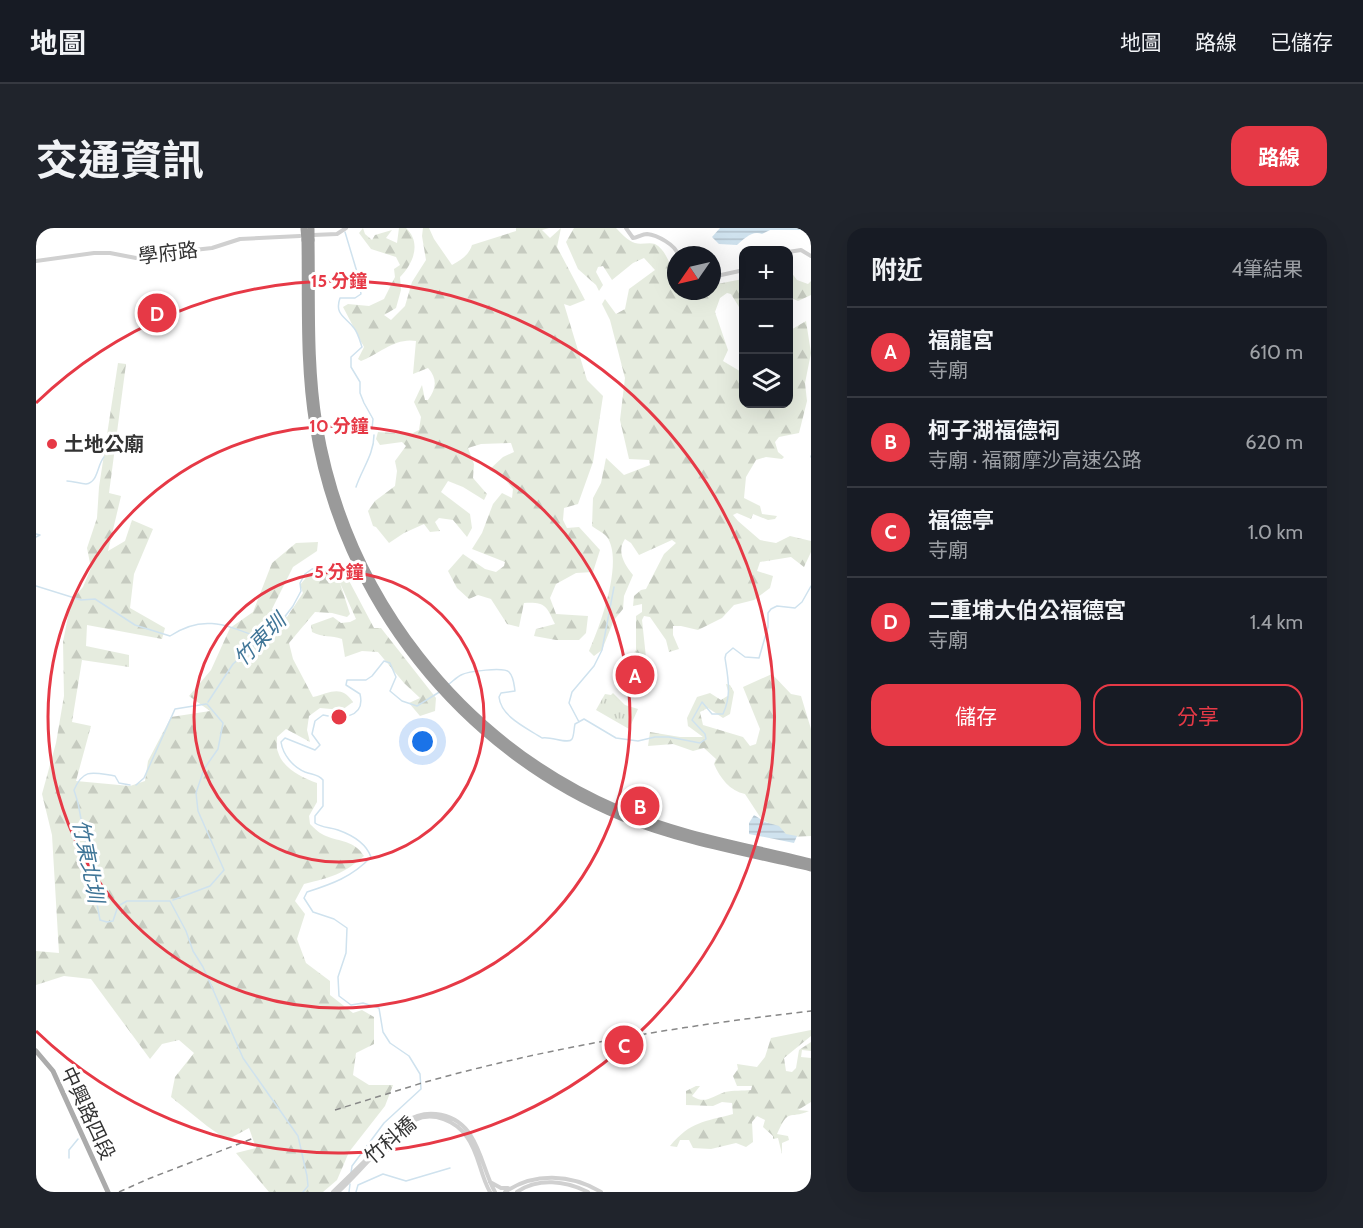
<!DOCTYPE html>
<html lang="zh-TW">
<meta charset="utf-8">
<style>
:root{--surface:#171b24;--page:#20242c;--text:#f1f3f6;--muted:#9ea1a6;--line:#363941;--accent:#e63946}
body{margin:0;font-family:Cabin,"Noto Sans TC",sans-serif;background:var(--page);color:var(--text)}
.controls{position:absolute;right:18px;top:18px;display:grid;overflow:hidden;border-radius:12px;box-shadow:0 6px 24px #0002}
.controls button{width:54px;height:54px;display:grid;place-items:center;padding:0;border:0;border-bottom:2px solid var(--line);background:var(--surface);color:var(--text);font:30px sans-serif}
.compass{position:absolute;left:631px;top:18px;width:54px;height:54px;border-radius:50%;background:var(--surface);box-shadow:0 6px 24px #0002;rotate:236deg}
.you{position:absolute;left:387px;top:514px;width:21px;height:21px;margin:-15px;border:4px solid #fff;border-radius:50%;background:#1a73e8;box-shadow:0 0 0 9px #1a73e833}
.badge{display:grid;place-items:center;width:39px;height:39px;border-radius:50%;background:var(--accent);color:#fff;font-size:20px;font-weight:700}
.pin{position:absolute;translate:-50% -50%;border:3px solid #fff;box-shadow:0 2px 6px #0006}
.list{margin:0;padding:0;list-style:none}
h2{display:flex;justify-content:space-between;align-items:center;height:78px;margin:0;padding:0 24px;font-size:26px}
h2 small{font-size:20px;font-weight:400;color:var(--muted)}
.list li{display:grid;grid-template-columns:39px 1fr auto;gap:18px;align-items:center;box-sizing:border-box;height:90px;padding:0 24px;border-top:2px solid var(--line)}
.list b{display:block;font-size:22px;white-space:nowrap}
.list p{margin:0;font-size:20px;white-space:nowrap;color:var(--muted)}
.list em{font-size:20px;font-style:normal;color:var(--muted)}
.actions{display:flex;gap:12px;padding:18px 24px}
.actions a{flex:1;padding:14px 0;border:2px solid var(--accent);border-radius:18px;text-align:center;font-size:21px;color:var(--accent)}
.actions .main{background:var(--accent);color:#fff}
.icon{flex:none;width:33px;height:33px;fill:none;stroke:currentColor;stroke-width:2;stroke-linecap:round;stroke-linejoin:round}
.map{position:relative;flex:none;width:775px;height:964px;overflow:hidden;border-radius:18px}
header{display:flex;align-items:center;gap:36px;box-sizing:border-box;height:84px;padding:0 30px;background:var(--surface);border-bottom:2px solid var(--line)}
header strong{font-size:28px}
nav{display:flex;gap:33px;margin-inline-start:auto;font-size:21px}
.intro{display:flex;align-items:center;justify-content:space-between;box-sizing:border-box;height:144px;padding:0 36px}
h1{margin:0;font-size:42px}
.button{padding:15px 27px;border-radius:18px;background:var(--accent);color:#fff;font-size:21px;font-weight:700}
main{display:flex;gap:36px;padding:0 36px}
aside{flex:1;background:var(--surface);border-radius:18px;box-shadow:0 6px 24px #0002}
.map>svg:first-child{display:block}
.grass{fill:url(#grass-tufts)}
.forest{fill:url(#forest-firs)}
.water{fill:url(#water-rules)}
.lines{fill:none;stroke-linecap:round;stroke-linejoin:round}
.stream{stroke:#cfe2ee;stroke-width:1.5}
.minor{stroke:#d0d0d0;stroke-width:4}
.major{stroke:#ababab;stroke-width:5}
.highway{stroke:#9a9a9a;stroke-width:7}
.rail{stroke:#888;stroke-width:1.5;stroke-dasharray:6 4.5;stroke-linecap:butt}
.highway-bridge{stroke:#9a9a9a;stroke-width:7}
.ring{fill:none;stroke:#e63946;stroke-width:3}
.poi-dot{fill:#e63946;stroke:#fff;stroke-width:2}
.labels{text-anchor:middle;stroke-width:6;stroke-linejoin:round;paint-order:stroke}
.street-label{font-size:20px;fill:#333;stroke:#fff}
.poi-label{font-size:20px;font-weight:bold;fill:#333;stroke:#fff;text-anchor:start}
.water-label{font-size:21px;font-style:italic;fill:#3f7597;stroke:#fff}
.centre{fill:#e63946;stroke:#fff;stroke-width:3}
.ring-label{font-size:18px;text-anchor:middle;font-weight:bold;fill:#e63946;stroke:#fff;stroke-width:6;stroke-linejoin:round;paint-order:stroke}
</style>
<header>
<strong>地圖</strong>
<nav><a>地圖</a><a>路線</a><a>已儲存</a></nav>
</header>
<div class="intro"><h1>交通資訊</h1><a class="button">路線</a></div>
<main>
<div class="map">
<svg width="775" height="964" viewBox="0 0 775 964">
<defs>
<pattern id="grass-tufts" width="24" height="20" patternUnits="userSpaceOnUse" patternTransform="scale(1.5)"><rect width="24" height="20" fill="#e6ecdf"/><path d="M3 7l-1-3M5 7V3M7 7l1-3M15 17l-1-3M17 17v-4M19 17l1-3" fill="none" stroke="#c6cbc0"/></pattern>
<pattern id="forest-firs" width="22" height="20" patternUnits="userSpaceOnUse" patternTransform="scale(1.5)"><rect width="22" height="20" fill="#e6ecdf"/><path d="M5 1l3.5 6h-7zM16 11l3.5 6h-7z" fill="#c6cbc0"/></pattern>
<pattern id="water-rules" width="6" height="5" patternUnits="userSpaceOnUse" patternTransform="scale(1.5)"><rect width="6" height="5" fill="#cfe2ee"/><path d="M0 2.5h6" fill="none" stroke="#b2c2cd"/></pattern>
</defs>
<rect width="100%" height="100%" fill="#fff"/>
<path class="grass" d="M577 465 589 477 602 481 593 501 560 482 569 466 575 467Z"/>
<path class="forest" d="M327 0 329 6 336 12 339 7 356 2 350 10 361 15 363 0H370C386 15 377 36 364 49L365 62 360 80 348 87 355 92 369 78 376 54 390 32 386 8 387 0H393L398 11 416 37C425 32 433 27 436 17L480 3V0H513L506 2 514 10 525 0 521 19 549 72 534 78 528 76 551 152 567 168 557 234 542 276 528 280 527 292 531 300 543 299 564 322 557 344 540 345 520 356 514 370 520 386 552 388 550 405 543 412H520L498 408 500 401 519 396C510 377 509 374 488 375L483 399 471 396 455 371 442 367 433 371 421 360 412 343 427 326 449 341 460 344 468 338 469 334 436 321 446 305 457 276 466 265 476 270 477 261 467 249 453 242 467 229 478 224 475 215 445 216 432 220 438 236 437 250 451 266 448 272 427 259 412 253 405 264 434 286 436 300 431 309 417 292 403 290 399 294 404 303 394 304 388 296 368 305 353 315 340 299 337 298 332 283 339 273 359 258 361 243 359 233 370 218 366 214 344 217 340 211 342 204 375 206 383 202 385 189 378 174 386 157 389 172H392C400 161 402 151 392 140L377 146 380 113C360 109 343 126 325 133L322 131 328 119 307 79 312 76 333 78 348 71 359 49 358 41 364 37 360 29 335 21 323 5Z
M538 0H580C585 5 592 13 599 15 605 17 613 14 619 16 632 22 640 51 640 63H676V57L707 51V96L703 79 695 66 691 65 684 70 679 84 692 122 687 133 707 145 708 176H752L753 103 770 93 775 125 769 155 771 173 763 205 743 209 739 214 742 224 748 229 746 231 730 229 720 232 710 249 708 270 724 278 726 286 741 288 739 291 732 292 717 286 715 291 701 285 697 287 702 293 724 312 740 315 754 308 775 313V324L768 339 755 329 724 334 721 343 737 348 734 360 718 372 698 377 686 390 662 402 645 398H637V407L643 421 633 424 630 412 614 389 608 388 606 392 611 439C603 441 595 442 588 438L600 422V388L606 384V376L597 378 598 368 605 362 610 361 628 326 640 315 636 312 603 327 595 315 589 311C580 324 589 337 597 347L588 368 587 381 578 392 566 422 558 428 553 423C564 398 588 333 571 309 567 304 561 302 556 298L557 270 565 255 570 230 588 247 614 237 613 232 593 231 584 192 589 150 574 92 566 76 569 71 580 86 589 81 593 61 619 42 608 30 597 35 576 52 567 38 562 39 560 44 567 57 563 63 560 57 542 41 530 14Z
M755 44 761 52 772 56 775 53V67L762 73 753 69V47Z
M82 135 90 136 73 265 85 268 72 323 89 313 96 292 117 301 98 346 94 380 129 400 126 411 51 397 50 418 93 427V439L46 432 36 494 55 498 40 553 94 558 109 553 112 533 135 489 174 483 153 468 175 442 194 400 217 384 236 335 260 315 282 314 281 323 257 339 236 381 251 389 267 365 264 357C276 341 281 341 300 344L302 349 310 347 338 400H345L400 470 399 483 384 488 373 475 384 470 368 455 342 424 326 423 309 429 306 411C295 407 287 410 276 404L275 397 297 389 305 395 314 394 320 391 304 355 314 386 311 389 296 385 279 384 253 415 257 431 277 469C294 465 305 456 317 474L306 482 284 480 273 488 271 502 274 514 250 501 241 509C241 513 240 520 242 524 247 541 267 550 281 555V574L273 588 274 596C278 600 284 606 290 608 304 614 318 612 328 628 306 647 296 649 268 656L259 673 269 686 261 711 270 735 294 753V767L317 785 326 782 338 789V816L320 825 317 847 333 857H357L349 878 313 924 301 952 287 964H233L200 925 220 920 213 900 191 912 171 898 135 869 139 849 158 825 143 812 126 816 114 831 55 751 28 748 0 757V723L23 725 16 607 6 566 20 515 28 468 27 414 35 373 47 359 55 340 51 320 61 290 63 259Z
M736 446 755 466 765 468 775 501V608L753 609 737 597 726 592 709 566C694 563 684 550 678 536L680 531 668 520 657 523 637 516 612 518 614 504 644 509H667L652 498 651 490 661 469 674 465 685 472 693 467 690 456 694 457 698 464 694 486 687 490 672 480 664 484 667 497 707 509 714 518 720 516 724 501 707 459Z
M775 802V808L748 830 750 843 756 844 760 840 763 822 775 814V823L766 822 765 829 775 830V874L762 882 773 883C752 892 753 879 741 906L752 908 753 912 746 915V926L742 910 737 911V908L727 899 729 892 721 888 716 894 717 914 710 919 700 915 675 921 657 920 653 912H644L641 919 634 918C655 893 668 894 697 886L696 875 686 874 677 878 650 877V863L660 858H664L656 868C670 877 676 868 689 864 697 862 707 863 715 862L716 858H701L697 848 702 841 701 836 721 839 729 829 735 810Z"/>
<path class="water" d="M684 0H775V2H734L726 6C716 2 708 11 701 17L683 16 676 9Z
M718 587 729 594 743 598 750 606 761 608 758 615 713 606V595Z"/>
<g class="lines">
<path class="stream" d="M309 4 321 44
M322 48 325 66 319 70H304C298 87 310 89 318 100 322 105 324 113 326 119L315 129V139L324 154V165L328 175 337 191 336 201
M775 228V229
M31 253C38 253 44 256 50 256 62 255 61 237 68 229
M320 259C326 241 338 226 338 207
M0 306 4 307 0 309
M0 358 45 372 59 371 99 397 134 408C168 385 192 398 227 411
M413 456C417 453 421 449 425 447 432 443 468 439 473 444 478 449 478 457 479 463L465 465 463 469C465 489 491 500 506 510 515 508 533 517 536 511 538 508 538 500 539 496L548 491 580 510 602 513 619 509H633L664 515 670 511 669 506 656 492 666 474 676 486H687C696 467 692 450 689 430L690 426 697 420 709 429 723 430 732 399V385L735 381 741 378 759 380 766 374 775 358
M172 474 197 436 247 391 257 378 265 363 264 355 269 346 276 341 284 340 295 346 303 344
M543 494 533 475 536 464 558 438 566 422 578 359
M94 557 83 555 79 548C58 545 48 539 38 562L42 575 64 692 71 694 77 693 82 678 91 673H134L150 703 157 723 167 739 207 830 262 908 271 948 272 958 267 964
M100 557 108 550 139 481 170 476
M137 672 174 658 188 642 162 583 160 565 168 541 182 521 187 495 171 476
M33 930V922L42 911
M315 945 316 938 348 895 385 861 384 846 373 828 354 815 347 804 343 780 327 775 315 777 303 768 302 749 310 725 311 700 298 691 277 684 268 670 271 664C296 656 316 649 335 629 330 615 316 607 302 602 294 599 286 600 279 595V588L287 578V552C282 546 277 547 269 544 257 539 247 527 245 514L249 510 279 522 284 517 276 506 279 493 287 487C303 491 330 491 324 466L310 457 311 452H330L336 448 348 433 354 435 360 449 354 463 366 473 381 478 405 463
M313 964 314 956
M320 964 322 957 347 946 370 953 414 940"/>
<path class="minor" d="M590 0 597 10C601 10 606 6 611 6 621 7 640 17 642 27
M277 7 301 6 310 0
M752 24 765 22 775 28
M0 33 58 25H74L100 30 113 27 176 20 204 11 264 8
M676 49 708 42
M454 954 465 960H472
M297 964 369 894C391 879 421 885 435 908 446 925 449 946 459 964
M302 964C324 945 355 903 379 892 397 883 420 893 431 909 443 925 444 947 454 964
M469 964C498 944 535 946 565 964
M481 964C502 949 530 953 552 964"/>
<path class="major" d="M0 823 17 843 72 964"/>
<path class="highway" d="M269 12C270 73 267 136 277 197 304 371 424 523 587 590 647 614 712 625 775 640
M275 12C276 73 273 136 283 197 312 368 424 512 583 581 644 607 711 618 775 634"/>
<path class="rail" d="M299 882C328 873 357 864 386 855 513 819 644 798 775 783
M83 964 112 951 218 910"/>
<path class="highway-bridge" d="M268 1 269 12
M275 1V12"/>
</g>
<g class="ring">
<circle cx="303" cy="489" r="145"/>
<circle cx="303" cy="489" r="291"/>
<path d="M0 175A436 436 0 1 1 0 803"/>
</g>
<circle class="poi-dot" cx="16" cy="216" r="6"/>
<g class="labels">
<g class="street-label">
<text transform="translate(132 25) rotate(-7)" y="7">學府路</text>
<text transform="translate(52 885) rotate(65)" y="7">中興路四段</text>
<text transform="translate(354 912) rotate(-41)" y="7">竹科橋</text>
</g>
<g class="poi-label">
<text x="28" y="223">土地公廟</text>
</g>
<g class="water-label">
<text transform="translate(224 412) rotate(-45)" y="7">竹東圳</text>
<text transform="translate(52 633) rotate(79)" y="7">竹東北圳</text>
</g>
</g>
<circle cx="303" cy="489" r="9" class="centre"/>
<g class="ring-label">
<text x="303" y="59">15 分鐘</text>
<text x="303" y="204">10 分鐘</text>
<text x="303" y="350">5 分鐘</text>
</g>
</svg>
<div class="controls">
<button>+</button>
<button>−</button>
<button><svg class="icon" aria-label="layers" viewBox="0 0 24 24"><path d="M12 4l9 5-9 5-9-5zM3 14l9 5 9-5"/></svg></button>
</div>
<svg class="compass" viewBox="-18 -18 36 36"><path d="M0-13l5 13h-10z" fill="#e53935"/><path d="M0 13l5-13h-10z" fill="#9ea1a6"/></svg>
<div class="you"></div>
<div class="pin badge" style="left:599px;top:447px">A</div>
<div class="pin badge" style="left:604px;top:578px">B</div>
<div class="pin badge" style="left:588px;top:817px">C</div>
<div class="pin badge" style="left:121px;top:85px">D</div>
</div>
<aside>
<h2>附近<small>4筆結果</small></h2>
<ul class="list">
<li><span class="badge">A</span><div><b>福龍宮</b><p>寺廟</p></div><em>610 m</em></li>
<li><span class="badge">B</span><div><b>柯子湖福德祠</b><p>寺廟 · 福爾摩沙高速公路</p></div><em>620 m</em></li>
<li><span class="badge">C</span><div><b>福德亭</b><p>寺廟</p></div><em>1.0 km</em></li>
<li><span class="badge">D</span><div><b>二重埔大伯公福德宮</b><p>寺廟</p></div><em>1.4 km</em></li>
</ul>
<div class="actions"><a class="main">儲存</a><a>分享</a></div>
</aside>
</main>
